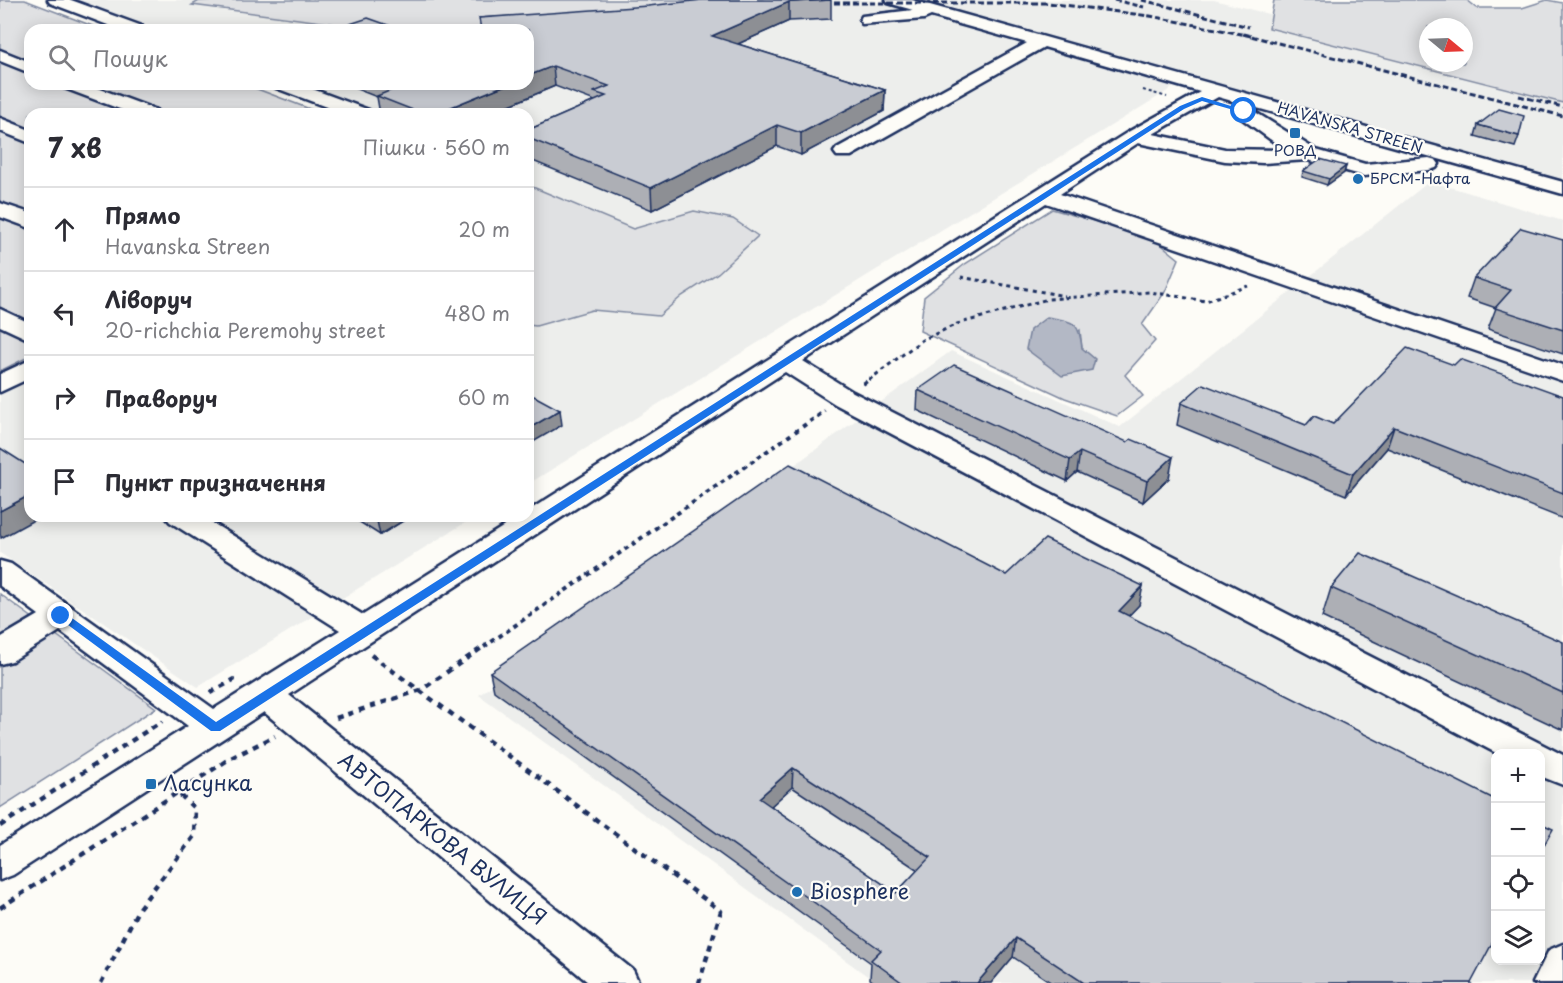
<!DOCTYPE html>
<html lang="uk">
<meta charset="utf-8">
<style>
:root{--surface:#fff;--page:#f7f7f7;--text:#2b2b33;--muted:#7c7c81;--line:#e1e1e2}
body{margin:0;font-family:"Playpen Sans",sans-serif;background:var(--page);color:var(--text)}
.controls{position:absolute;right:18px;bottom:18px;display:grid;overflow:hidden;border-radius:12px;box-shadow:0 3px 15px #0003}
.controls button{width:54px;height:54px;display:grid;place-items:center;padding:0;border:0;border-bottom:2px solid var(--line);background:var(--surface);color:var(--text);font:30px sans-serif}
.compass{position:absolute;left:1419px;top:18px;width:54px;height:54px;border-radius:50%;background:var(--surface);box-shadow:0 3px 15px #0003;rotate:109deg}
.stop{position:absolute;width:18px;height:18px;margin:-14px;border:4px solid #1a73e8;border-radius:50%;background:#fff}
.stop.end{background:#1a73e8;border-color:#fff;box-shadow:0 2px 6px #0008}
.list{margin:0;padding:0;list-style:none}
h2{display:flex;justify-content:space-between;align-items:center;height:78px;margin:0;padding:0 24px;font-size:26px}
h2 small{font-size:20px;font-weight:400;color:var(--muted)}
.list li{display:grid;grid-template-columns:39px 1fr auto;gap:18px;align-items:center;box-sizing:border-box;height:84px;padding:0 24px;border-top:2px solid var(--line)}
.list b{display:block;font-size:22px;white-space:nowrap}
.list p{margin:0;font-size:20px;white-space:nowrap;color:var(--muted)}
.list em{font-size:20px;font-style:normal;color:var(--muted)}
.icon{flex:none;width:33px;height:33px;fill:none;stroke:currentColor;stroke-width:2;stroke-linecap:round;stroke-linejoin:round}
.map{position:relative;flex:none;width:1563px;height:983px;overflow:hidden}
.search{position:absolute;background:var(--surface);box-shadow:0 3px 15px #0003;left:24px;top:24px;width:510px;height:66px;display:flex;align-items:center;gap:15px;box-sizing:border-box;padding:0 21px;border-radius:18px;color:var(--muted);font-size:22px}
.panel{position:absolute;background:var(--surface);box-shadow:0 3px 15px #0003;left:24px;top:108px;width:510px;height:414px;border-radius:18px}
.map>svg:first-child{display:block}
.built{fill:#edeeec;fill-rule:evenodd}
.green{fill:#e0e1e3;stroke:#7e88a0;stroke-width:1.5;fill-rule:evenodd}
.water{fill:#b3b8c5;stroke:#76819c;stroke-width:1.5}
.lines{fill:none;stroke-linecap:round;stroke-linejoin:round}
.minor-casing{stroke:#1b2f5e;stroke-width:5}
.path-far3{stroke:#1b2f5e;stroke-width:2;stroke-dasharray:3 3;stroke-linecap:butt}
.path-far2{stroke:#1b2f5e;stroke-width:3;stroke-dasharray:4 4;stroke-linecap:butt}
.path-far1{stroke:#1b2f5e;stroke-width:4;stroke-dasharray:4.5 4.5;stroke-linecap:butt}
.path{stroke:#1b2f5e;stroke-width:4.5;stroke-dasharray:6 6;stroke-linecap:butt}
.minor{fill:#fdfcf7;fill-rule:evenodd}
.rail{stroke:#1b2f5e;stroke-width:3;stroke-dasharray:6 3;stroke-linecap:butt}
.wall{fill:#adafb5;stroke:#1b2f5e;stroke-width:1.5;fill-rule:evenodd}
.shaded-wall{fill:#8d8f94;stroke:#1b2f5e;stroke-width:1.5}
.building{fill:#c9ccd3;stroke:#1b2f5e;stroke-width:1.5;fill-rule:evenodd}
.route{fill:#1a73e8}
.poi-dot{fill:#1f6fb2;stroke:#fdfcf7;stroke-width:2}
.labels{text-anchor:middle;stroke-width:4.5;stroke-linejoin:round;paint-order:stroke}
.far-street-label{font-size:15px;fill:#1b2f5e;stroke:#fdfcf7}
.far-poi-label{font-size:15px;fill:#1b2f5e;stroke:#fdfcf7}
.near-poi-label{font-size:21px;fill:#1b2f5e;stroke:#fdfcf7;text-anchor:start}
.near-street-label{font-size:21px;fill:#1b2f5e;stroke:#fdfcf7}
</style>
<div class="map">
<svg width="1563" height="983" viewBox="0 0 1563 983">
<rect width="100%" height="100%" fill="#fdfcf7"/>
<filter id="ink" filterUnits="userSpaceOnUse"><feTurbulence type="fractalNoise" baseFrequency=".0167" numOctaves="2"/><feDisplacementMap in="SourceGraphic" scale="12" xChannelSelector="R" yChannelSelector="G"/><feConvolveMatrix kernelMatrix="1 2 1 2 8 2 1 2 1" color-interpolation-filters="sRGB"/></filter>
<g filter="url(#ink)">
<path class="built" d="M47 0H871L1174 87 528 484V114H346L267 84H528V30H126Z
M914 0H1214L1428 55V63L1563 90V182Z
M1430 181 1563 221V983H877L479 695 951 351 1120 427ZM1496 754H1540V960H1496Z
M30 376V516H476L198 687 0 553V392Z"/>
<path class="green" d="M0 0H25L103 30H30V84H244L323 114H30V356L0 371Z
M215 0H762L811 11 528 30H382L192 5 199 1Z
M1274 0H1467L1477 8H1522L1547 0 1563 3V103L1269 28ZM1428 27H1464V63H1428Z
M528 185 633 229 694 211 733 219 758 236 718 273 682 296 659 316 592 310 536 326 528 325Z
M1052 209 1153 238 1179 259 1165 292 1142 325 1155 341 1125 375 1143 396 1117 416 1065 398 920 331 924 297 965 264ZM1080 330 1082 348 1043 363Z
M0 594 156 708 0 808Z"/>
<path class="water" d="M1047 317C1073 322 1079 320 1082 348L1095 359 1092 370 1062 376 1026 349 1030 330Z"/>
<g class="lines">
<defs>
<path id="minor" d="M48 0H71L142 26 144 30H121L50 3Z
M886 0H912L1563 182V194L1218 97 1153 134 1225 149 1285 150 1237 115 1235 111 1244 105 1316 150 1365 164 1429 158 1436 160 1439 164 1436 168 1429 170 1364 176 1308 160 1263 163 1225 161 1138 143 1060 194 1563 365V381L1046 203 803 361 853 392 1563 755V785L1540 776V754H1498L835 404 785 372 289 695 633 970 639 983H589L264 712 13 875 0 880V845L188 726 60 631 12 661 0 664V638L39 615 0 586V561L11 564 214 709 340 630 170 522 165 516H201L363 615 520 516H528V511L1128 132 1200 92 1044 47 851 156H837L834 152 837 148 1027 43 931 16 924 19 862 24 860 20 862 16 913 10 888 3Z
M0 50 30 62V73L0 61Z
M61 84H87L157 110 159 114H133L64 88Z
M273 84H299L369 110 371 114H345L276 88Z
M0 118 30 130V143L0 131Z
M0 203 30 213V228L0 217Z
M0 309 30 323V340L0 326Z
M30 360V378L0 392V374Z
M1563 944V983H1533L1549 950Z"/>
</defs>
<use href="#minor" class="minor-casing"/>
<path class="path-far3" d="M1143 90 1167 97"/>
<path class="path-far2" d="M961 277 1065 296
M869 380 922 340 957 324 1048 299 1150 292 1206 301 1248 286"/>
<path class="path-far1" d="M863 384 871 378
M484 647 825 411"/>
<path class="path" d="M371 655 721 911 699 983
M210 693 235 679
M336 718 421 690 486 645
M0 826 162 721
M0 908 229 759 275 736
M101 983 139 908 194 836 195 809 170 785"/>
<use href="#minor" class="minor"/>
<path class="rail" d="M1114 0 1144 7
M1142 0 1249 27
M816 3H1048L1150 16 1251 36
M1243 34 1563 116
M1519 96 1563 107"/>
</g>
<path class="wall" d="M831 0V19L789 21 738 44 885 90 884 111 801 155 777 146 652 210 528 159V130L595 101 555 86 488 114H380L377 97 344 84H528L479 18Z
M302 84H325L316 88Z
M1478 125 1519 136 1515 147 1475 136Z
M1346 166 1344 173 1327 185 1302 177 1303 171Z
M1563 240V354L1488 329 1496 308 1467 298 1474 278Z
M1454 365 1563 396V519L1387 448 1346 495 1177 425 1181 403 1306 425 1333 424Z
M918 390 1169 478 1143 502 1077 472 1067 481 917 410Z
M350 516H411L380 535Z
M1006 575 1139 605 1128 616 1471 983H1052L1013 957 991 983H875L870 979 871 963 494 691 490 672ZM792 787 918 870 896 893 771 806Z
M1331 588 1563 642V730L1322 617Z"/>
<path class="shaded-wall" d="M789 2V21L713 55 712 36Z
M553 66 555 86 488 114H434L508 84H528V76Z
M315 84H325L316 88Z
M885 90 884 111 801 155V133Z
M777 125V146L652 210 651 188Z
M1346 166 1344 173 1327 185 1329 179Z
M560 410 562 425 528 445V429Z
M1394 427 1387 448 1346 495 1353 474Z
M1080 452 1077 472 1067 481 1070 460Z
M1173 457 1169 478 1143 502 1147 481Z
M30 495V516H41L1 538 0 534V511Z
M376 516H411L380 535Z
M1143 586 1139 605 1115 630 1119 611Z
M793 768 792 787 759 817V798Z
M1016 938 1013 957 991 983H977Z"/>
<path class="building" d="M702 0H831L789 2 712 36 885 90 801 133 777 125 651 188 528 138V130L606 96 594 92 609 86 553 66 528 76V30H481L479 18 648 6Z
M368 18 402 30H332Z
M392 84H508L434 114H423L377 96 399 87Z
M1499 109 1524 116 1519 136 1478 125Z
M1320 159 1346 166 1329 179 1303 171Z
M1521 228 1563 240V330L1495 308 1511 290 1474 278Z
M1407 348 1454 365 1460 359 1563 396V493L1394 427 1353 474 1181 403 1203 384 1306 425 1314 416 1333 424Z
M954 365 1127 442 1131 439 1173 457 1147 481 1080 452 1070 460 918 390Z
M534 396 560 410 528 429V400Z
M0 448 30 467V495L0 511Z
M790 464 1006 575 1045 539 1143 586 1119 611 1496 800V936L1471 983H1084L1016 938 977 983H903L871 960 881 950 490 672ZM793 768 930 857 896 893 759 798Z
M1360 553 1563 642V693L1331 588Z
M1540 823 1553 829 1540 852Z"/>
</g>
<path class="route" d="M1202 97 1247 111 1244 113 1202 101 1184 109 220 731H211L56 616 65 613 216 722 1180 106Z"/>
<g class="poi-dot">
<rect x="1289" y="127" width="12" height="12" rx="3"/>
<circle cx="1358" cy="179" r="6"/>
<rect x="145" y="778" width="12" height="12" rx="3"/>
<circle cx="797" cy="892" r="6"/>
</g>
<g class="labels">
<g class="far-street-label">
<text transform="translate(1350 128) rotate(16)" y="5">HAVANSKA STREEN</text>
</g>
<g class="far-poi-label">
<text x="1295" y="156">РОВД</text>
<text x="1370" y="184" text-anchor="start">БРСМ-Нафта</text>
</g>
<g class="near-poi-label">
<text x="163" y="791">Ласунка</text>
<text x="809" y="899">Biosphere</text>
</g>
<g class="near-street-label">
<text transform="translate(442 839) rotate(39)" y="7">АВТОПАРКОВА ВУЛИЦЯ</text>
</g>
</g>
</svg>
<div class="controls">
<button>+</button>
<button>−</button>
<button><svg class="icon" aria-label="locate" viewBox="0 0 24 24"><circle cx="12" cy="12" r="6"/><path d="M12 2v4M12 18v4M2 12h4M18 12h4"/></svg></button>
<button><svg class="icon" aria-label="layers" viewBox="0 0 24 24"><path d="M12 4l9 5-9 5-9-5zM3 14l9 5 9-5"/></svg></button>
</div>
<svg class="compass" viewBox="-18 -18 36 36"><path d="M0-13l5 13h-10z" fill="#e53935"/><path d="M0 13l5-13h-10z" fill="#7c7c81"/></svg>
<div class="stop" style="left:1244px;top:111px"></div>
<div class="stop end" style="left:61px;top:616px"></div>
<div class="search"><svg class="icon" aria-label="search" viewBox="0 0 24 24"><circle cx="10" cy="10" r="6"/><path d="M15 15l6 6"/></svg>Пошук</div>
<section class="panel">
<h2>7 хв<small>Пішки · 560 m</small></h2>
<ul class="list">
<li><svg class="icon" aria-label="ahead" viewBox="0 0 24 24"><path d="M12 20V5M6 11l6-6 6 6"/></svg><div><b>Прямо</b><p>Havanska Streen</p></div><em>20 m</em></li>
<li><svg class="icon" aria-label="left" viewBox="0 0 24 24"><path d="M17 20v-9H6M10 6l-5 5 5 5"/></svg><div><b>Ліворуч</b><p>20-richchia Peremohy street</p></div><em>480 m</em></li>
<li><svg class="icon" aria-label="right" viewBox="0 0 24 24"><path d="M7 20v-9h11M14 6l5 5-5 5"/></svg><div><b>Праворуч</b></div><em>60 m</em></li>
<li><svg class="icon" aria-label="arrive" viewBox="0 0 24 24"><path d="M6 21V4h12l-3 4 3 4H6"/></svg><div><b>Пункт призначення</b></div></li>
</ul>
</section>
</div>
